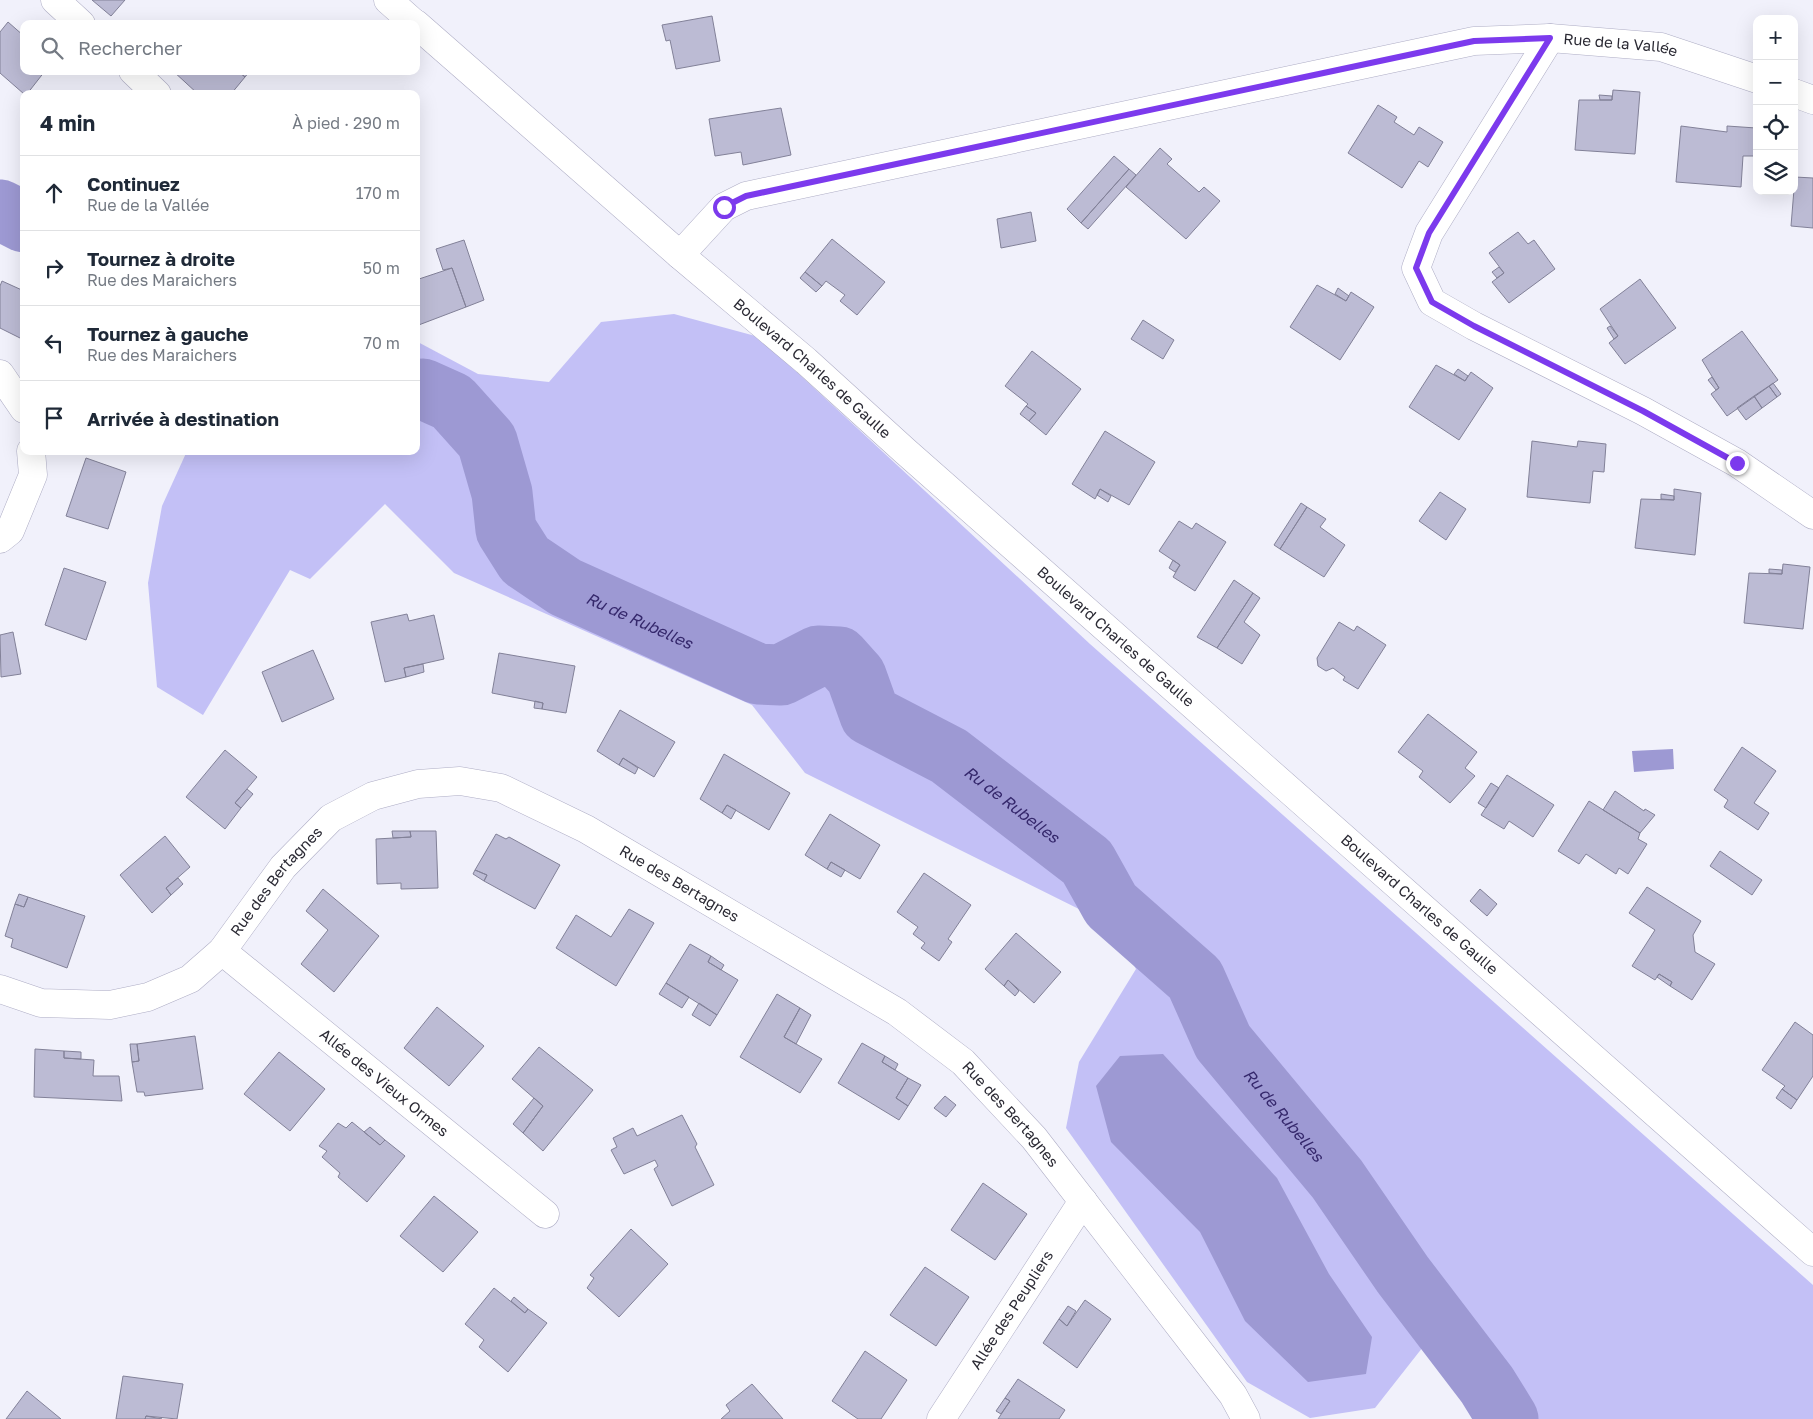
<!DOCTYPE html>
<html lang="fr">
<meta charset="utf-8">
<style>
:root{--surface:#fff;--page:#f6f6f7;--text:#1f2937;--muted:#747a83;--line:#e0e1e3}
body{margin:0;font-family:"Golos Text",sans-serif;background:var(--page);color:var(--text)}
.controls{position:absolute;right:15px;top:15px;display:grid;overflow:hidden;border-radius:10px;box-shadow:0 5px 20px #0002}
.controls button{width:45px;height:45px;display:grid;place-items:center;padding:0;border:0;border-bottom:1px solid var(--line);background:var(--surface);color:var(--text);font:25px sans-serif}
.stop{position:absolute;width:15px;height:15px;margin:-11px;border:4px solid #7c3aed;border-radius:50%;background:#fff}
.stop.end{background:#7c3aed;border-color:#fff;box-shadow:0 1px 5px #0008}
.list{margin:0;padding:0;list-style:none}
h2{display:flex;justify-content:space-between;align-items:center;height:65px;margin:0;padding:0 20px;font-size:21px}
h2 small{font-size:16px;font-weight:400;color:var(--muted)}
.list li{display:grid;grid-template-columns:32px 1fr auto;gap:15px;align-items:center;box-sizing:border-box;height:75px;padding:0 20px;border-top:1px solid var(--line)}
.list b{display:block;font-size:19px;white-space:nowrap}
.list p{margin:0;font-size:16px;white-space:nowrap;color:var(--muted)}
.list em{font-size:16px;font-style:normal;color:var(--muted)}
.icon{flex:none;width:28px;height:28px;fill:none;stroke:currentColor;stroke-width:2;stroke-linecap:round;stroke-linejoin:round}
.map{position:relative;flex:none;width:1813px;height:1419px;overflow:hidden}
.search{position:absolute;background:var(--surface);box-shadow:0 5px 20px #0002;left:20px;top:20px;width:400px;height:55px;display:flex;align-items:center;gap:12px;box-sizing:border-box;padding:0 18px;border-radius:10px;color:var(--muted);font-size:19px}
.panel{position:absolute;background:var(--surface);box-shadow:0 5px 20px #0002;left:20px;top:90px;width:400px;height:365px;border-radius:10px}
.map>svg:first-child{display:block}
.green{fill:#c3c0f6}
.water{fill:#9d99d3}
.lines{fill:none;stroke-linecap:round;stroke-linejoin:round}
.river{stroke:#9d99d3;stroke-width:61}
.building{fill:#bcbbd4;stroke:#828198}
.street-casing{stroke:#aeadc5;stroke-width:29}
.secondary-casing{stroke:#aeadc5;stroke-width:29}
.street{stroke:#fff;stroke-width:28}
.secondary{stroke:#fff;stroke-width:28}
.route{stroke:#7c3aed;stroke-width:6}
.labels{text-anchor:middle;stroke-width:4;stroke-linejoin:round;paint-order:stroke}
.street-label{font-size:15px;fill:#2b2a34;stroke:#fff}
.water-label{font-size:16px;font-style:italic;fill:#35286c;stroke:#fff}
</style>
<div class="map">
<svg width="1813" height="1419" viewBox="0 0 1813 1419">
<rect width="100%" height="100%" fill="#f1f1fb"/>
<path class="green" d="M674 314 759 337 1090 644 1813 1285V1419H1478L1430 1338 1375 1408 1310 1418 1247 1382 1066 1128 1079 1062 1136 969 1111 925 805 773 752 705 454 573 385 504 310 579 290 570 203 715 157 687 148 583 162 506 187 451H416V341L478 374 549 382 601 322Z"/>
<path class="water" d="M1673 749 1674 769 1634 772 1632 751Z
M1163 1054 1277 1178 1329 1274 1372 1337 1366 1374 1308 1382 1245 1321 1200 1232 1111 1142 1096 1086 1120 1056Z"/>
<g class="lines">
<g class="river">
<path d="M0 210 24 222"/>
<path id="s1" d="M416 390 423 389 452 402 487 441 502 493 506 530 525 560 565 587 758 674 781 675 818 656 839 657 856 676 870 715 949 756 1087 862 1111 905 1195 979 1223 1042 1337 1179 1403 1275 1487 1385 1508 1419"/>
</g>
</g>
<path class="building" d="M92 0H125L111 16Z
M712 16 720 61 676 69 670 40 666 41 662 25Z
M8 22 24 36V71H45L27 94H24L0 73V32Z
M173 71H238L245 77 231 94H198Z
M238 71H250L245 77Z
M1613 90 1640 92 1635 154 1575 150 1579 100H1612Z
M1599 95 1612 96V100H1600Z
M1378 105 1397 117 1394 122 1414 135 1419 127 1443 142 1428 167 1419 161 1402 188 1348 153Z
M781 108 791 155 743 165 741 152 715 156 709 119Z
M1681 126 1727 132V126L1756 128 1754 156H1743L1741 187 1676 182Z
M1160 148 1172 159 1167 164 1199 192 1204 187 1220 201 1186 239 1126 187Z
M1114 156 1129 169 1081 223 1067 209Z
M1129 169 1136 175 1088 229 1081 223Z
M1795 177 1813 178V228L1791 226Z
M1031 212 1036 241 1001 248 997 219Z
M1518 232 1528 244 1534 240 1555 269 1509 303 1492 282 1504 273 1489 253Z
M832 239 885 282 857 315 840 301 845 295 826 281 822 286 805 272Z
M464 240 484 300 466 307 452 268 443 270 436 249Z
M1499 267 1504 273 1497 278 1492 272Z
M452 268 466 307 416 326V280Z
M805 272 822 286 816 292 800 278Z
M1640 279 1676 328 1625 364 1609 343 1618 336 1600 309Z
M2 281 24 291V340L0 328V286Z
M1317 285 1346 301 1351 292 1374 307 1340 360 1290 327Z
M1338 288 1349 296 1346 301 1335 294Z
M1143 320 1174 340 1163 359 1131 339Z
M1610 326 1618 336 1614 339 1607 328Z
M1742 331 1778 380 1727 416 1711 394 1719 388 1702 360Z
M1032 351 1081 389 1046 435 1029 421 1036 413 1026 406 1028 404 1005 386Z
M1436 365 1465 381 1471 372 1493 388 1459 440 1409 407Z
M1458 369 1468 376 1465 381 1454 374Z
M1712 377 1719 388 1716 390 1708 380Z
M1773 383 1781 394 1777 397 1769 386Z
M1769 386 1777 397 1762 408 1754 396Z
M1754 396 1762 408 1746 420 1737 408Z
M1026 406 1036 413 1029 421 1020 414Z
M1105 431 1155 462 1129 505 1100 489 1095 499 1072 484Z
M1532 441 1577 447 1578 441 1606 444 1604 472 1593 471 1590 503 1527 497Z
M86 458 126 472 108 529 66 516Z
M1100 489 1111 496 1108 502 1097 495Z
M1674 489 1701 493 1695 555 1635 548 1641 499 1674 500Z
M1440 492 1466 509 1446 540 1419 521Z
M1661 494 1674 496V500L1661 499Z
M1301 503 1307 507 1280 549 1274 545Z
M1307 507 1326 519 1320 527 1345 545 1324 577 1280 549Z
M1179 521 1192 529 1196 523 1226 542 1195 591 1173 577 1180 565 1159 551Z
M1173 560 1180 565 1175 572 1169 568Z
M1783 564 1810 567 1803 629 1744 623 1749 573 1782 574Z
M64 568 106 582 86 640 45 625Z
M1769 569 1782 570V574L1769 573Z
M1234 580 1253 593 1217 648 1197 637Z
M1253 593 1260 598 1244 622 1260 635 1242 664 1217 648Z
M407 614 409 621 434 615 444 659 404 668 406 677 385 682 371 622Z
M1339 622 1354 631 1357 626 1386 645 1358 689 1343 680 1345 677 1333 668 1326 671 1318 666 1317 658Z
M13 632 21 674 1 677 0 635Z
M313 650 334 699 282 722 262 672Z
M499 653 575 666 566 713 542 709 543 703 492 693Z
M423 664 424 672 406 677 404 668Z
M535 701 543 703 542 709 534 708Z
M620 710 675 742 654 777 623 758 619 765 597 751Z
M1428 714 1477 752 1465 768 1475 776 1450 803 1419 777 1423 771 1398 752Z
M1742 747 1776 771 1754 803 1769 813 1758 830 1724 807 1728 800 1714 790Z
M225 750 257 777 235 803 241 808 225 829 186 797Z
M724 754 790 793 769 830 727 805 722 813 700 799Z
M623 758 638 768 635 774 619 765Z
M1507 775 1554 805 1533 837 1509 821 1504 829 1481 815Z
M1491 783 1499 788 1486 808 1478 803Z
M247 789 253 794 241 808 235 803Z
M1615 791 1644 811 1645 809 1655 815 1640 833 1603 810Z
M1589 801 1640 833 1638 839 1647 844 1628 874 1619 868 1616 874 1586 854 1579 864 1558 851Z
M727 805 736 810 731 819 722 813Z
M830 814 880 845 860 879 831 862 827 869 805 855Z
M392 831H410L411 837 393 838Z
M410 831H436L438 888 401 889V883L377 884 376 839 411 837Z
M496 834 506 839 509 837 560 865 535 909 484 881 487 875 475 870Z
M165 836 190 867 166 888 171 895 152 913 120 875Z
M1720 851 1762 880 1752 895 1710 866Z
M831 862 845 870 841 877 827 869Z
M475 870 487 875 484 881 473 874Z
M924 873 971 905 948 939 952 942 939 961 921 948 925 943 913 934 918 927 897 912Z
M178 878 183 884 171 895 166 888Z
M1647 887 1701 921 1693 935 1695 952 1715 964 1692 1000 1670 986 1672 982 1659 974 1655 980 1632 966 1655 930 1629 913Z
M323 889 379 936 334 992 301 964 328 930 306 911Z
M1480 889 1497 904 1487 916 1470 901Z
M19 894 28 897 24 907 15 904Z
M28 897 85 916 67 968 11 947 13 939 5 936 15 904 24 907Z
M629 909 654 923 616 986 556 948 576 915 611 937Z
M1016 933 1061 972 1034 1003 1008 980 1004 986 985 969Z
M690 944 711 956 708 962 738 980 717 1015 666 983Z
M711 956 724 965 721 970 708 962Z
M1659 974 1672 982 1670 986 1657 977Z
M1008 980 1019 991 1015 996 1004 986Z
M666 983 689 997 682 1008 659 994Z
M777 994 800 1008 784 1037 822 1059 800 1093 740 1057Z
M699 1003 717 1015 710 1026 692 1015Z
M437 1007 484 1046 449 1086 404 1048Z
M800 1008 811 1015 796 1044 784 1037Z
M1795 1022 1813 1035V1076L1797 1100 1782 1089 1785 1086 1762 1070Z
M195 1036 203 1089 145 1096 144 1092H137L132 1062 139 1061 137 1044Z
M862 1043 885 1056 882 1062 908 1078 896 1098 908 1106 899 1120 838 1083Z
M130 1044H137L139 1061 132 1062Z
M539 1047 593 1090 543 1151 523 1133 543 1106 512 1079Z
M35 1049 64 1051V1058L94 1060 93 1076H119L122 1101 34 1097Z
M64 1051 81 1052V1059L64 1058Z
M279 1052 325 1089 290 1131 244 1094Z
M885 1056 898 1064 895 1070 882 1062Z
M908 1078 921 1085 908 1106 896 1098Z
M1782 1089 1797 1100 1791 1109 1776 1098Z
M945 1096 956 1105 946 1117 934 1108Z
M534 1098 543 1106 523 1133 513 1124Z
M682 1115 697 1144 695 1147 714 1185 672 1206 654 1169 658 1166 655 1160 624 1174 611 1150 617 1147 613 1138 633 1128 637 1136Z
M352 1122 380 1145 385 1140 405 1156 367 1202 338 1177 340 1173 322 1157 327 1151 319 1146 338 1123 346 1128Z
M370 1127 385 1140 380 1145 364 1132Z
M983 1183 1027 1214 995 1260 951 1230Z
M434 1196 478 1232 443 1272 400 1236Z
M631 1229 668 1264 619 1317 587 1288 594 1278 590 1275Z
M925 1267 969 1297 936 1346 890 1315Z
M494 1288 525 1313 528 1309 547 1323 508 1372 479 1347 484 1340 465 1324Z
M514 1297 528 1309 525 1313 511 1301Z
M1085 1300 1111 1319 1077 1368 1043 1343 1059 1319 1067 1326Z
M1068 1306 1076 1311 1067 1326 1059 1319Z
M865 1351 907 1380 881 1419H858L832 1401Z
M123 1376 183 1384 177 1419 146 1416 145 1419H116Z
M1018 1379 1065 1410 1059 1419H998L1010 1401 1005 1398Z
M752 1384 783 1419H721L730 1411 726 1405Z
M27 1391 61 1419H6Z
M1005 1398 1010 1401 1001 1414 996 1411Z
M146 1416 162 1419H145Z"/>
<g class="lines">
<defs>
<g id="street">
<path d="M55 0 81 24"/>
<path d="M1550 38 1429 233 1416 268 1432 302 1474 326 1643 411 1737 463 1813 515"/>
<path d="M133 71 157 94"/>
<path d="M1794 93 1813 100"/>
<path id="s2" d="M680 255 724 207 746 196 1474 41 1550 38 1661 47 1757 79"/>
<path d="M0 374 24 409"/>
<path d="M0 539 10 531 33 475 31 451"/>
<path id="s3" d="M222 951 545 1214"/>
<path id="s4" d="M0 989 41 1003 110 1005 148 997 190 979 222 951 283 867 331 818 373 796 418 784 460 781 501 788 586 829 897 1012 963 1062 1034 1138 1233 1395 1246 1419"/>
<path id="s5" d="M941 1419 1083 1201"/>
</g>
<g id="secondary">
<path d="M388 0 415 24"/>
<path id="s6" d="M416 24 680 255 806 361 905 451 1813 1252"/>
</g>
</defs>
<use href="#street" class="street-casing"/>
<use href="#secondary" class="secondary-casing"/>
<use href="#street" class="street"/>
<use href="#secondary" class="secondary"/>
</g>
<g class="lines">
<path class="route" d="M724 207 746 196 1474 41 1550 38 1429 233 1416 268 1432 302 1474 326 1643 411 1737 463"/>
</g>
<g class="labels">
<g class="street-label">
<text dy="5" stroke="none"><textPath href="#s2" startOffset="981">Rue de la Vallée</textPath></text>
<text dy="5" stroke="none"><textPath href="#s6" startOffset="525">Boulevard Charles de Gaulle</textPath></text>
<text dy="5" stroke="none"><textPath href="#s6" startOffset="930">Boulevard Charles de Gaulle</textPath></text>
<text dy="5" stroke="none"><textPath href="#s4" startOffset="328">Rue des Bertagnes</textPath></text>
<text dy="5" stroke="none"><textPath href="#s4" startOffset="792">Rue des Bertagnes</textPath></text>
<text dy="5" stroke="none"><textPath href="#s6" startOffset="1335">Boulevard Charles de Gaulle</textPath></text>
<text dy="5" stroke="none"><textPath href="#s3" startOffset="209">Allée des Vieux Ormes</textPath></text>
<text dy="5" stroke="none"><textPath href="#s4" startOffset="1198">Rue des Bertagnes</textPath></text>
<text dy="5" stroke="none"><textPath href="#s5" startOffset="130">Allée des Peupliers</textPath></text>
</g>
<g class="water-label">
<text dy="6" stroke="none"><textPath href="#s1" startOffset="348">Ru de Rubelles</textPath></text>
<text dy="6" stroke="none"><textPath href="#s1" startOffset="799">Ru de Rubelles</textPath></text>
<text dy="6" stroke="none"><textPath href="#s1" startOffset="1219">Ru de Rubelles</textPath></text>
</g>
</g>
</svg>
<div class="controls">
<button>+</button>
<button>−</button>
<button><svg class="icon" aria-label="locate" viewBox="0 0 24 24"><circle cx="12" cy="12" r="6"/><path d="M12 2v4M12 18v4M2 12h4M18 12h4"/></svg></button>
<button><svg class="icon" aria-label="layers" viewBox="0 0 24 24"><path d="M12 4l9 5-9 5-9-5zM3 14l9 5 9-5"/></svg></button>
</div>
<div class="stop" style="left:724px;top:207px"></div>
<div class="stop end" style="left:1737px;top:463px"></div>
<div class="search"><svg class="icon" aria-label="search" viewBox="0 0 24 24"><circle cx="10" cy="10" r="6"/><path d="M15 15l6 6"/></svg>Rechercher</div>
<section class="panel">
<h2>4 min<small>À pied · 290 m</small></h2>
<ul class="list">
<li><svg class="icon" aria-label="ahead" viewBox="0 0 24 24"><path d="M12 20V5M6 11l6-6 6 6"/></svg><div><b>Continuez</b><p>Rue de la Vallée</p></div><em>170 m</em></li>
<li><svg class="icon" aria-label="right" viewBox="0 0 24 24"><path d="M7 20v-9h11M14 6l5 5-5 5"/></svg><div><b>Tournez à droite</b><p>Rue des Maraichers</p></div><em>50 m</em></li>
<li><svg class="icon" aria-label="left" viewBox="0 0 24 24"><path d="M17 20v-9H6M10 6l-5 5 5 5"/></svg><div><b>Tournez à gauche</b><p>Rue des Maraichers</p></div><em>70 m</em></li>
<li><svg class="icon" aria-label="arrive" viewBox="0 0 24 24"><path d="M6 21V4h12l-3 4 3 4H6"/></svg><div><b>Arrivée à destination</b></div></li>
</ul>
</section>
</div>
